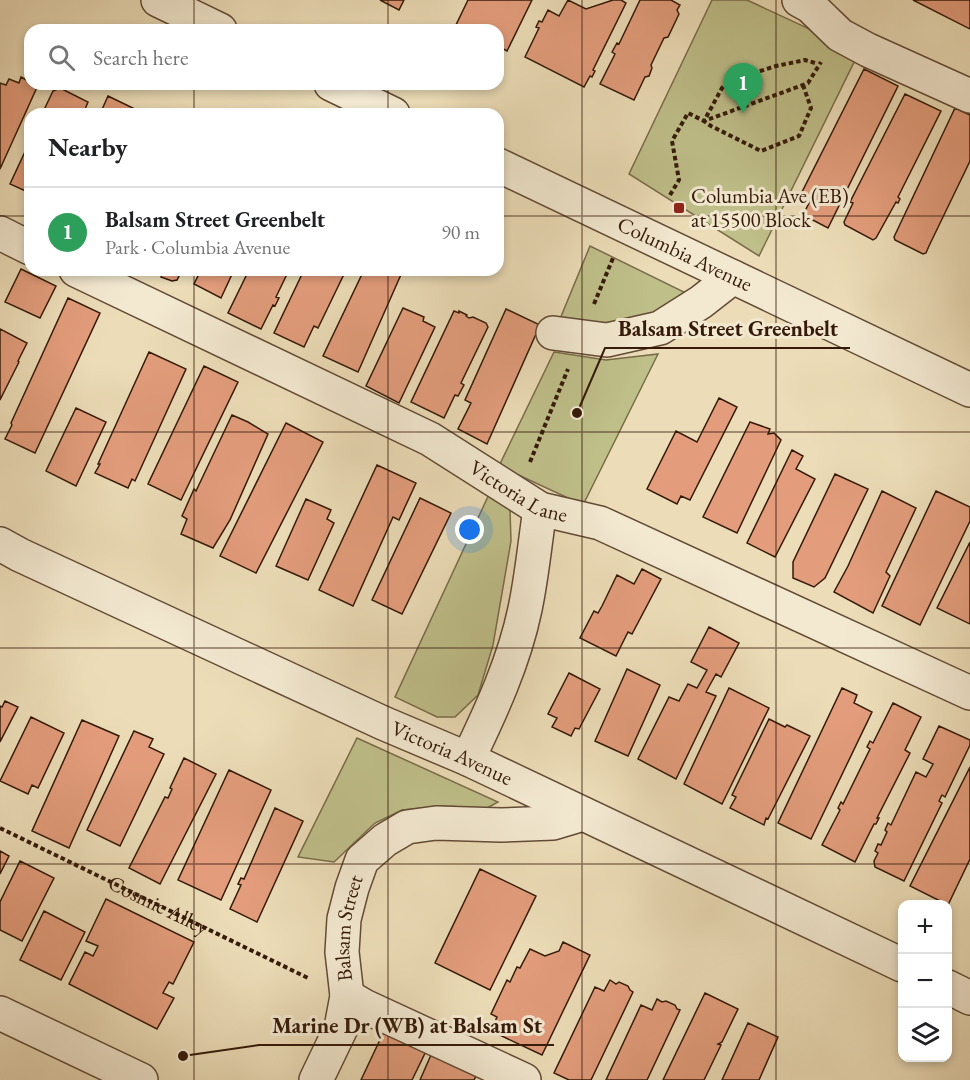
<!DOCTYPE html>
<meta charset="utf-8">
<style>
:root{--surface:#fff;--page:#f6f6f6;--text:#202124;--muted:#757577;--line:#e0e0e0;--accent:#8f2418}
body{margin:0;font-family:"EB Garamond",serif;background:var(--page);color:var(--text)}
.controls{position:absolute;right:18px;bottom:18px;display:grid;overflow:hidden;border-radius:12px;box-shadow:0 3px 9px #0003}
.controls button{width:54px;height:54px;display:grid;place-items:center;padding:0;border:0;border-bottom:2px solid var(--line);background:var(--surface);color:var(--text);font:30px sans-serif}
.you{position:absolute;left:470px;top:530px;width:21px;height:21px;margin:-15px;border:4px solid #fff;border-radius:50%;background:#1a73e8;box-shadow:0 0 0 9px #1a73e833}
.badge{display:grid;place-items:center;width:39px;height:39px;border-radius:50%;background:var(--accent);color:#fff;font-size:20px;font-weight:700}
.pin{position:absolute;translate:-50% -50px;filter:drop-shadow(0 2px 3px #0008)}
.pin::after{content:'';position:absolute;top:32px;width:21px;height:18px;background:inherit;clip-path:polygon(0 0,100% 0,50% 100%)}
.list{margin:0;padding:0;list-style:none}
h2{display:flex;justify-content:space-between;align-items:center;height:78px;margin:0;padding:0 24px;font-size:26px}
h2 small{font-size:20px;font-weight:400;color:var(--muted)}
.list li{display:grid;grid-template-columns:39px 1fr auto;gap:18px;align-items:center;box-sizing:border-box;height:90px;padding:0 24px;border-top:2px solid var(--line)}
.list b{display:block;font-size:22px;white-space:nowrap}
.list p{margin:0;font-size:20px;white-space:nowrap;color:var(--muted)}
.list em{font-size:20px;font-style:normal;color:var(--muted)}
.icon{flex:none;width:33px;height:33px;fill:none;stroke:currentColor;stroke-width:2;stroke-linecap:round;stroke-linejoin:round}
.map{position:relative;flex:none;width:970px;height:1080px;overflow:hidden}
.search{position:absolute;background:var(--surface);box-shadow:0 3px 9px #0003;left:24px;top:24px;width:480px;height:66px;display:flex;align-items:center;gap:15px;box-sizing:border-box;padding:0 21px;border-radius:18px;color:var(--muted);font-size:22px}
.panel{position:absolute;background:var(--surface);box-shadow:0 3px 9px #0003;left:24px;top:108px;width:480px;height:168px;border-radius:18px}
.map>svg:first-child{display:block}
.green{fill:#bfbf8a;stroke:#7a6c4a;stroke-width:1.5}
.building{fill:#e39d7c;stroke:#351a09;stroke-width:1.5}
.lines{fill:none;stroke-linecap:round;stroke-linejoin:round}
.minor-casing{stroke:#634b35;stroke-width:36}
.path{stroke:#351a09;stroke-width:4;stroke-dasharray:4.5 3;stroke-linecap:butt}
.minor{stroke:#f3e9d1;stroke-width:33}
.grid{fill:none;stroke:#351a09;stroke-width:1.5;stroke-opacity:0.55}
.poi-dot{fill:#8f2418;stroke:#f3e9d1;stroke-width:2}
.labels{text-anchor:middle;stroke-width:6;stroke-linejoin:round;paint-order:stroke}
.poi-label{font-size:21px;fill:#351a09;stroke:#f3e9d1;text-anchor:start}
.street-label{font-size:21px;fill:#351a09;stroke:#f3e9d1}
.leader{fill:none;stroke:#351a09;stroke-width:2}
.callout-dot{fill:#351a09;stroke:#f3e9d1;stroke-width:2}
.callout-label{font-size:22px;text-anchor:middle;font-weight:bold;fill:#351a09;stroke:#f3e9d1;stroke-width:6;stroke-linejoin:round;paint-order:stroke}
</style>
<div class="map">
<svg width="970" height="1080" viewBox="0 0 970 1080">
<rect width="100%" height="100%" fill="#ecddb8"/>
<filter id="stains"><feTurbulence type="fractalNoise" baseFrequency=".00333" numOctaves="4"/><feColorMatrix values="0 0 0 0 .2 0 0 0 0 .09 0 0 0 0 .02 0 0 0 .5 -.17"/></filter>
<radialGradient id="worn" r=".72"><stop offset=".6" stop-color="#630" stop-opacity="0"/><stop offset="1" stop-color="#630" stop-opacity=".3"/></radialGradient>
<path class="green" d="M712 0H747L859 52 759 256 629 174Z
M590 246 688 294 654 316 608 325 560 319Z
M554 352 606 360 658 354 583 505 499 466Z
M491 490 510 510 511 541 493 645 478 695 455 717H437L395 697Z
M357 738 498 802 487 808 441 806 402 810 375 823 334 862 298 857Z"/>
<path class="building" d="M380 0H404L399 10Z
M468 0H532L507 51 498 46V30H455V27Z
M568 0 586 9 613 0H621L626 3 593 70 595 71 592 77 590 76 584 87 525 57 539 28 536 27 539 21 542 22 548 10 559 16Z
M640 0H671L680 5 677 10 679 14 668 37 664 38 651 65 652 68 649 76 645 77 634 100 600 84 615 54 612 52 617 43 619 44Z
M913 0H970V29Z
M864 69 898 86 828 228 803 215 810 201 800 196Z
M21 77 30 82V84L38 85 0 169V83L6 85 9 79 19 83Z
M60 88 88 102 83 114H42L53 91Z
M905 94 941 111 898 197 900 199 898 203 896 202 876 238 873 240 845 225 844 222 853 203 850 202Z
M108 96 141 112V114H100Z
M955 108 970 115V161L929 246 926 253 923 254 895 240 894 237Z
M30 141V193L10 184Z
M21 269 56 286 40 318 5 302Z
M162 270H182L177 280 172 281 161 277Z
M201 270H234L221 298 194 284Z
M249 270H289L276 297 279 298 275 306 273 305 261 329 228 313Z
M304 270H346L318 328 314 326 304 347 274 333Z
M364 270H403L358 372 323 356Z
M68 298 100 313 35 453 5 439 12 425 11 423Z
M403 308 424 317 423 321 435 327 399 403 366 386Z
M506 309 540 325 487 444 458 429 471 403 465 400Z
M454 311 459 313V311L467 315 466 316 469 318 473 317 486 323 488 327 461 383 464 385 458 396 455 395 444 418 411 402Z
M0 329 27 343 18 361 19 362 0 400Z
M149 352 186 369 135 481 132 479 128 488 95 473 100 464H98Z
M204 366 238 382 181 500 148 484Z
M719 398 737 407 690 500 681 496 677 504 647 489 676 431 697 442Z
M76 408 106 422 76 486 46 471Z
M232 415 248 422 268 434 230 520 213 548 181 534 187 519 182 516 194 489 196 491Z
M750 422 770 429 768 434 774 433 781 440 737 533 703 517Z
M286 423 323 442 256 573 220 556Z
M792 450 803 456 796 469 815 479 775 557 747 543Z
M377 465 416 483 399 520 393 517 353 606 319 590Z
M835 474 868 489 825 578 814 587 793 578V562Z
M882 491 916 508 886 572 890 576 873 613 834 592 848 566Z
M936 491 970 507V521L920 625 882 606Z
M420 498 451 513 402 614 372 600Z
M306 499 331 510 327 519 334 523 308 580 276 566Z
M970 542V624L937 608Z
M642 569 661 579 632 634 628 632 616 656 580 638 594 611 598 613 602 606 617 575 634 584Z
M709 627 739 643 721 677 716 674 706 692 716 696 676 779 638 759 669 697 679 701 688 684 697 688 707 670 691 662Z
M627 669 660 685 628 756 595 741Z
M569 673 600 689 579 729 575 728 571 736 552 727 557 718 548 714Z
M729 688 769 708 722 804 684 784Z
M842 688 857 695 854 703 872 712 811 839 778 823Z
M5 701 18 707 0 742V706L2 707Z
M893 703 921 717 905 750 910 753 877 818H879L876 824H874L855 862 822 845 840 810 838 808 841 802 843 804 870 749 867 747 870 741 873 743Z
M31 717 64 733 38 788 32 785 28 794 0 781Z
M769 719 785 727 787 725 810 736 768 819 766 818 764 825 730 808 736 797 732 795Z
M82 720 119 736 69 848 32 831Z
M939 726 970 740V745L945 797 942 795 939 801 942 803 904 881 875 867 874 861 878 853 875 851 878 844 881 845 887 832 885 830 888 823 891 825 916 772 926 777 933 764 923 759Z
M134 731 153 739 149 747 164 754 120 846 87 830Z
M184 758 216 774 160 884 129 868 165 797 168 798 172 789 170 788Z
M970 767V859L948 905 910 886Z
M229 770 271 790 221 900 178 880Z
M275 808 303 821 257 922 230 909 241 885 238 884 241 878 244 879Z
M0 851 9 856 0 874Z
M20 861 54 878 22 941 0 930V902Z
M480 869 536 896 490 990 435 963Z
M106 899 194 942 173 984 169 982 163 993 174 998 157 1029 69 984 85 952 93 956 98 946 86 941Z
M44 911 85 932 61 980 20 960Z
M563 942 590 955 542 1055 491 1031 497 1017 491 1014 507 980 510 982 517 967 520 968 530 949 545 956 559 951Z
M610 980 616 984 619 982 628 986 630 990 633 992 591 1080H569L554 1073 595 987 604 991Z
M705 993 738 1009 722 1042 718 1044 721 1045 704 1080H663Z
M657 999 662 1002 666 1001 675 1005 677 1009 680 1010 647 1080H606L641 1005 652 1010Z
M748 1023 778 1037 759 1080H722Z
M386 1027 428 1047 412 1080H361Z
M431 1055 476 1076 474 1080H420Z"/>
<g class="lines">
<defs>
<g id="minor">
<path d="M158 0 220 30"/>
<path d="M799 0 810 6 840 35 868 50 970 96"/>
<path d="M331 84 393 114"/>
<path id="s2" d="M498 165 970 390"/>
<path d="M0 233 30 248"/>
<path id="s3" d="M76 270 430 439 540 509 600 523 970 693"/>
<path d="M553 333 607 340 660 328 701 302 733 277"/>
<path id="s4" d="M0 544 20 555 383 723 468 759 902 965"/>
<path d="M468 759C491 711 514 662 525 609 532 576 535 542 540 509"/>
<path d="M948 987 970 998"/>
<path d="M347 996 364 1006 524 1080"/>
<path d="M0 1013 141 1080"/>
<path id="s5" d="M316 1080 341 1028 347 996 342 952 344 919 352 888 362 860 385 840 407 827 436 823 501 825 553 823 583 814"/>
</g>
</defs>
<use href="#minor" class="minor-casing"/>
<g class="path">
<path d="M803 85 811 108 799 136 761 151 711 126 704 121 722 88 729 81 776 66 805 60 815 63"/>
<path d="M670 195 679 180 672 141 688 113 704 121 803 85 808 83 821 62"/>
<path d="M594 304 613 258"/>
<path d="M530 462 568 369"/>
<path id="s1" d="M0 828 308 978"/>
</g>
<use href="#minor" class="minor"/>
</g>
<path class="grid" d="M194 0V30M388 0V30M582 0V1080M776 0V1080M194 84V114M388 84V114M0 216H30M498 216H970M194 270V1080M388 270V1080M0 432H970M0 648H970M0 864H970"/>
<rect class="poi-dot" x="673" y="202" width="12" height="12" rx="3"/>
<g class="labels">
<g class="poi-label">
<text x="691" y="203">Columbia Ave (EB)<tspan x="691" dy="24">at 15500 Block</tspan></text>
</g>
<g class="street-label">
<text dy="7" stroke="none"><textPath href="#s2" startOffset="207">Columbia Avenue</textPath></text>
<text dy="7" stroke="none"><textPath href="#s3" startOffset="496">Victoria Lane</textPath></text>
<text dy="7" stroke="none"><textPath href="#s4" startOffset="498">Victoria Avenue</textPath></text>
<text dy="7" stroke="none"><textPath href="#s1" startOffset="176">Cosmic Alley</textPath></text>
<text dy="7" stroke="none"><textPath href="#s5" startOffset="159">Balsam Street</textPath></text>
</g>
</g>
<path class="leader" d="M577 413L605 348H850M183 1056L259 1045H554"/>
<g class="callout-dot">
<circle cx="577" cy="413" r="6"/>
<circle cx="183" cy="1056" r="6"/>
</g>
<g class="callout-label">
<text x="728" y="336">Balsam Street Greenbelt</text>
<text x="407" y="1033">Marine Dr (WB) at Balsam St</text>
</g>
<rect width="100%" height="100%" filter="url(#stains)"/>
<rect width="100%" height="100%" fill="url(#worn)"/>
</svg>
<div class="controls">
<button>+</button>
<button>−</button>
<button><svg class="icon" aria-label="layers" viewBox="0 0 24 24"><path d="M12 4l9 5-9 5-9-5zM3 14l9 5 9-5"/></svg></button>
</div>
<div class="you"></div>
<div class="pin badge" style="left:743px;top:113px;background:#2e9e5b">1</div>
<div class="search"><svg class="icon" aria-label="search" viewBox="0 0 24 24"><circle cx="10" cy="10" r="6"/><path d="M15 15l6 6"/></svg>Search here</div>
<section class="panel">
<h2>Nearby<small></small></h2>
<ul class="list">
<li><span class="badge" style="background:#2e9e5b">1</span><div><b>Balsam Street Greenbelt</b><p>Park · Columbia Avenue</p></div><em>90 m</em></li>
</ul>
</section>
</div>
